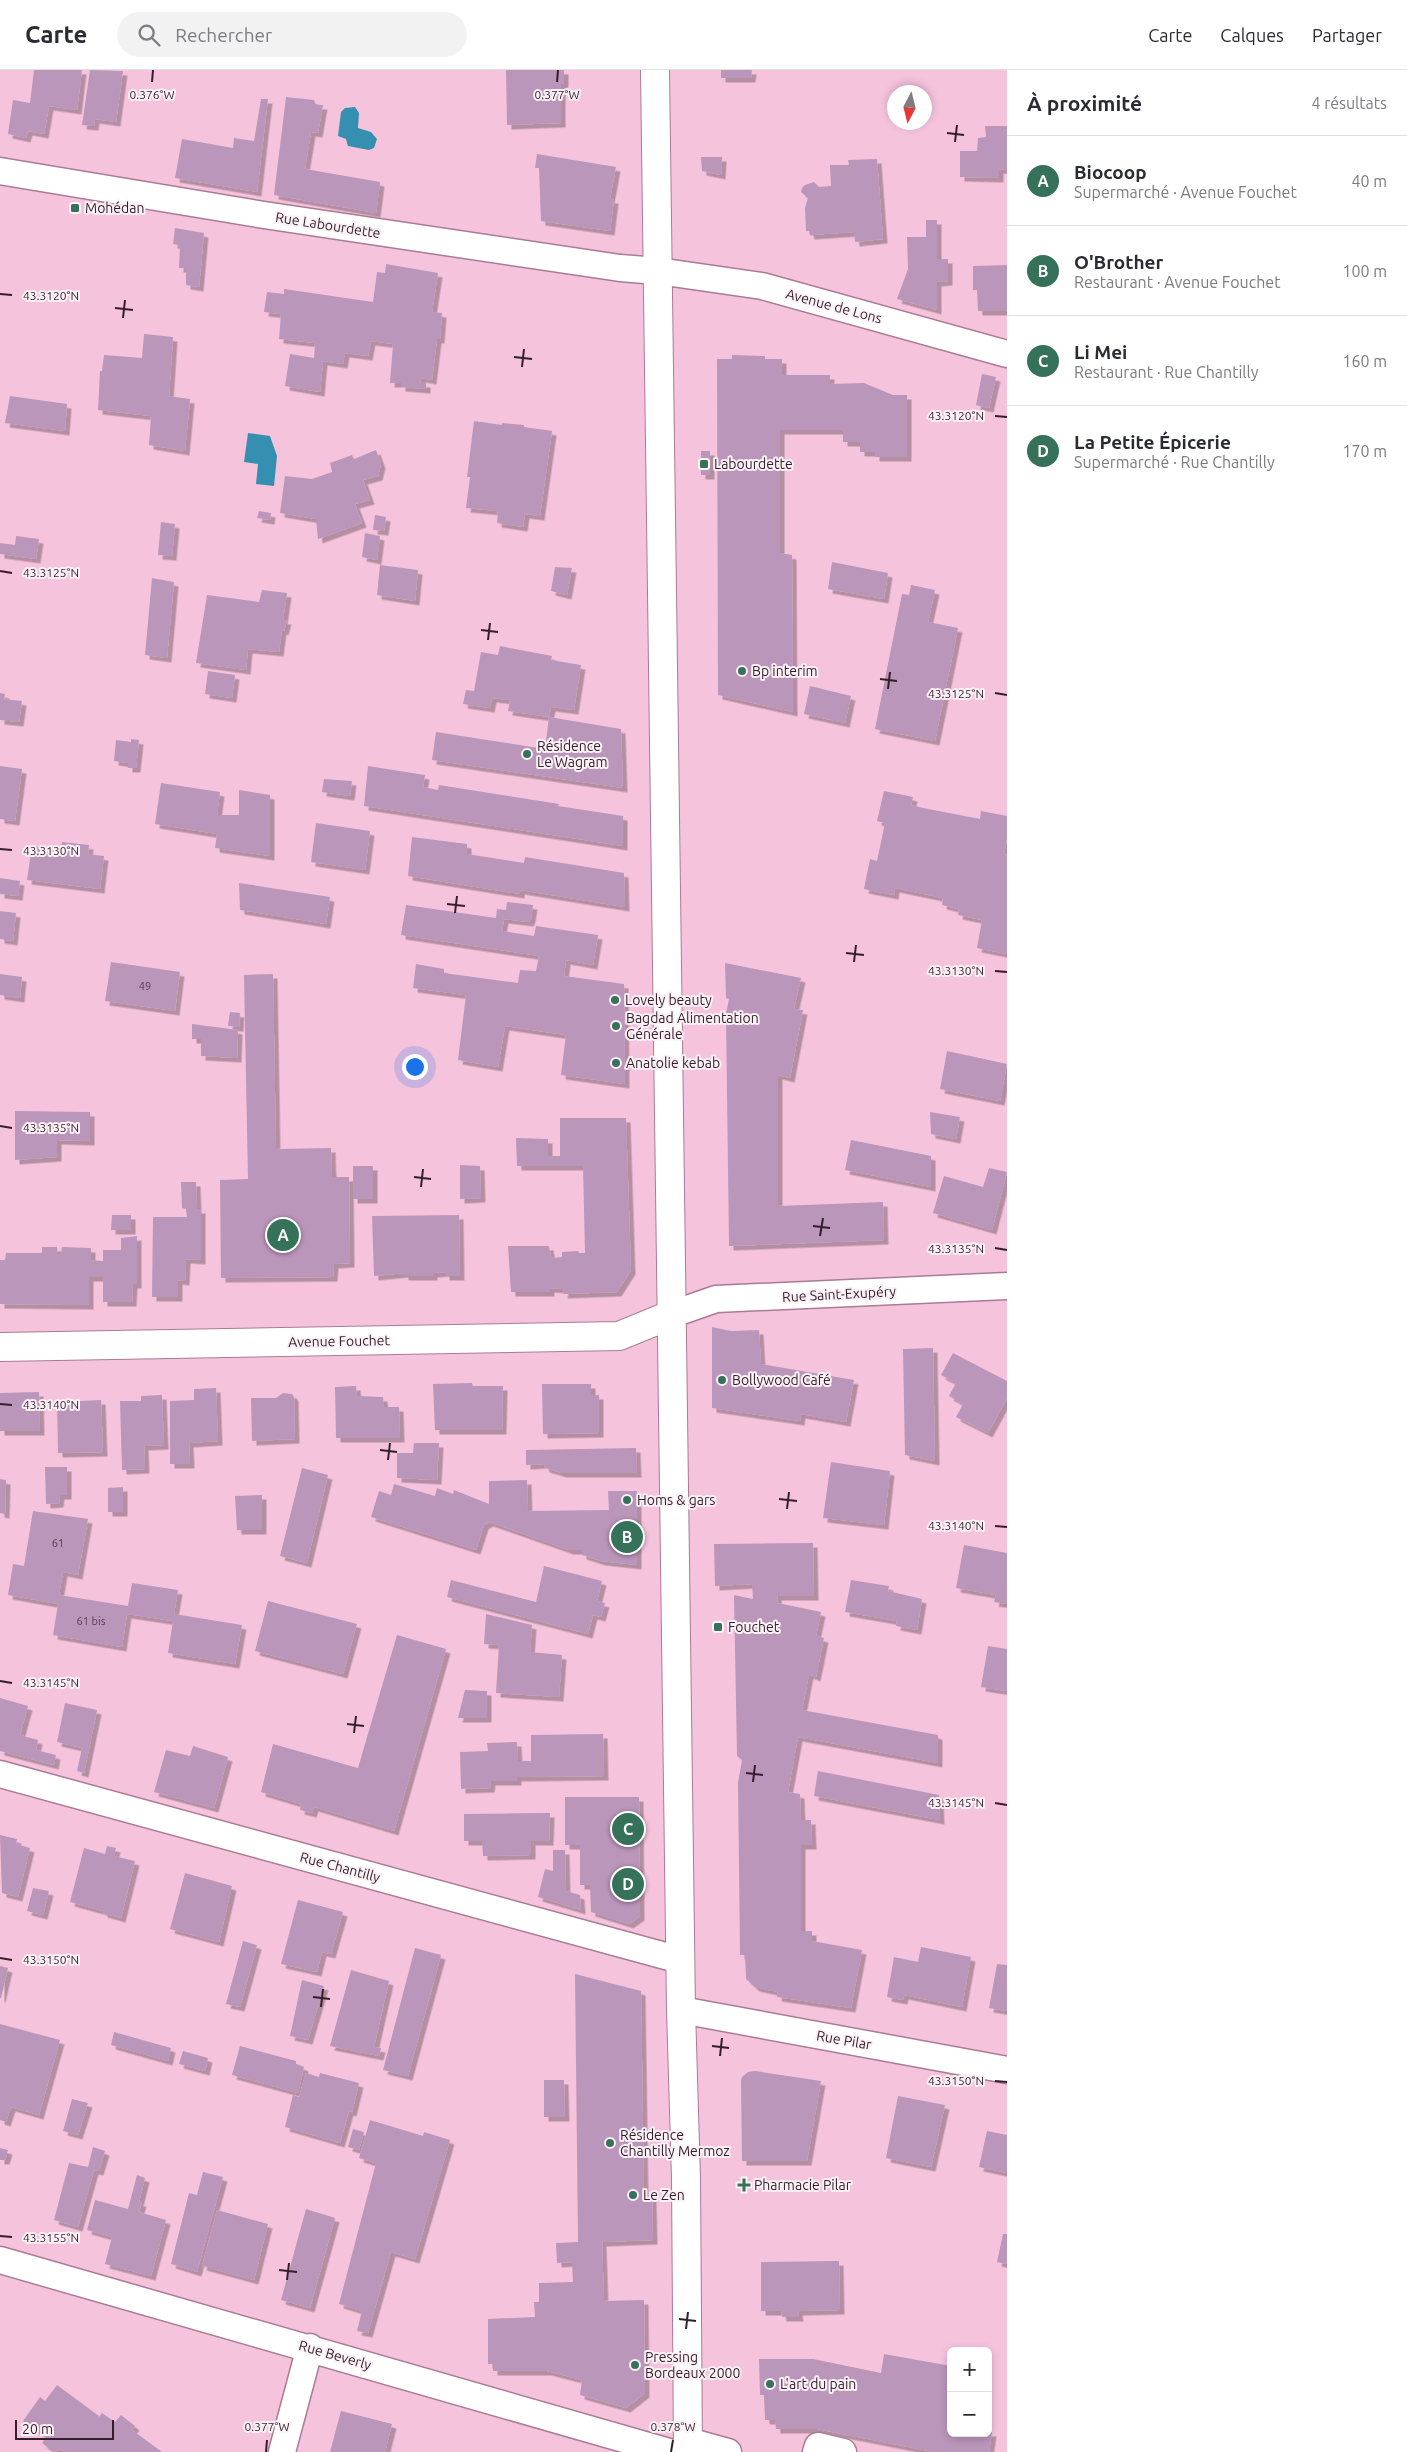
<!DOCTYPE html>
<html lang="fr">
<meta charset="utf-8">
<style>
:root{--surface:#fff;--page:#f2f2f3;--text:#2b2b33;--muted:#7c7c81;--line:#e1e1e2;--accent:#36715a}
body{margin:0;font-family:Ubuntu,sans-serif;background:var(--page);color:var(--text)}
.controls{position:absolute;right:15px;bottom:15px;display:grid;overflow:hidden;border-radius:8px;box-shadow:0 2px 8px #0003}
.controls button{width:45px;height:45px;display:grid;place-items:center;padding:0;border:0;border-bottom:1px solid var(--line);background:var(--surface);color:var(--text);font:25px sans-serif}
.compass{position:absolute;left:887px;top:15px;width:45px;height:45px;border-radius:50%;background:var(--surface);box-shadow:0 2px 8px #0003;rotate:187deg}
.scale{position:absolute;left:15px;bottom:12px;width:99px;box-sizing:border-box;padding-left:5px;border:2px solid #321f29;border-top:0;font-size:14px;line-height:18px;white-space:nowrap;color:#321f29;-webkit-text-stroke:4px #fcf1f7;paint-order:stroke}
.you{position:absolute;left:414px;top:996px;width:18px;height:18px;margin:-12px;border:4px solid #fff;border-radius:50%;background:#1a73e8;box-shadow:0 0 0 8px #1a73e833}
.badge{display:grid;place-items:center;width:32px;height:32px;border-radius:50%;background:var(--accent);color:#fff;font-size:16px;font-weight:700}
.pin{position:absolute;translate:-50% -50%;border:2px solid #fff;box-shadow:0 1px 5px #0006}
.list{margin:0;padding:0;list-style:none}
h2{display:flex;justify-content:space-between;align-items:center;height:65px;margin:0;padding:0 20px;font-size:21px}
h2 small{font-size:16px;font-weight:400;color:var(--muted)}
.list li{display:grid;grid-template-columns:32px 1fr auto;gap:15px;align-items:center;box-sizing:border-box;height:90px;padding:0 20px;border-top:1px solid var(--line)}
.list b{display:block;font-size:19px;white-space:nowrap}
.list p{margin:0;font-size:16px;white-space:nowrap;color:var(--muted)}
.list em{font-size:16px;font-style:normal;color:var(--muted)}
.icon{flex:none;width:28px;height:28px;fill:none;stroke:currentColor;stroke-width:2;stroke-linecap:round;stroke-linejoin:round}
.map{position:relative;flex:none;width:1007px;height:2382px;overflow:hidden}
header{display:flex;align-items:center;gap:30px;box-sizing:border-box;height:70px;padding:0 25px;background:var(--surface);border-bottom:1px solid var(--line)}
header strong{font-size:24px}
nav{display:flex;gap:28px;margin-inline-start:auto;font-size:18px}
.search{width:350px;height:45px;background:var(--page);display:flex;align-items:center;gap:12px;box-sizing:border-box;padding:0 18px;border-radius:28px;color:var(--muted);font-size:19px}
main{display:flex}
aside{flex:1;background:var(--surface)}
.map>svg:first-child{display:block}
.water{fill:#348fb0}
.building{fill:#bb96bb;filter:url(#shadow)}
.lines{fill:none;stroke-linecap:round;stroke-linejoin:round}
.street-casing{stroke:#aa7b94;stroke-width:29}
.secondary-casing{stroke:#aa7b94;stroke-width:30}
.street{stroke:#fff;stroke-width:26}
.secondary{stroke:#fff;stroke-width:28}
.ticks{fill:none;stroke:#321f29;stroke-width:2}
.poi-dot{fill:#36715a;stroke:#fcf1f7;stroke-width:2}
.labels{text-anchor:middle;stroke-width:4;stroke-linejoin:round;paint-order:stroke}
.number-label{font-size:11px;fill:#543d4e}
.poi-label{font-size:14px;fill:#321f29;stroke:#fcf1f7;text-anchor:start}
.street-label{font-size:14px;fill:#321f29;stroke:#fcf1f7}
.ticks-label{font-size:12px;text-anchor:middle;fill:#321f29;stroke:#fcf1f7;stroke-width:4;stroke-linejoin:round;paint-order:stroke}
</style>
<header>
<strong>Carte</strong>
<div class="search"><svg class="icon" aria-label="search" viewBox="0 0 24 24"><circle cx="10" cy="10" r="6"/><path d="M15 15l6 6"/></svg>Rechercher</div>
<nav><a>Carte</a><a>Calques</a><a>Partager</a></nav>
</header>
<main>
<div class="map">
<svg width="1007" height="2382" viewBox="0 0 1007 2382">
<defs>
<filter id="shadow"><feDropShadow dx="4.5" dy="4.5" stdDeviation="0" flood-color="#0004"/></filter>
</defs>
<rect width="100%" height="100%" fill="#f6c3dd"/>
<path class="water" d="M355 37 359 43 358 58 371 62 377 69 374 78 369 80 348 76 346 69 338 66 341 42 345 38Z
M248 363 270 366 277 386 274 416 256 414 258 394 244 392Z"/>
<path class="building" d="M34 0H82L77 40 49 36 44 64 28 61 26 68 8 64 13 30 30 33Z
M90 0 123 1 116 52 95 49 94 56 82 55Z
M506 0H564V13L561 14V53L507 55Z
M721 0H752L751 8H721Z
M286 27 314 30 316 35H323L318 63 311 62 305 99 380 112 376 143 274 125Z
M261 29H268L257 122 175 108 182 69 233 78 234 68 254 71Z
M985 56H1007V100L999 99V108L960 107V81H977L978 68 986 67Z
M537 84 616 97 610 129H614L610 161 541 151 539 98H535Z
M701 87H722L721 105 702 101Z
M877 89 883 169 855 172 854 162 810 165 809 161H806L805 138 808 128 801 122 802 118 805 115 814 112 819 117 831 116 830 95H849L848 90Z
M926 150H937V189H948V211L937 212V240L897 229 908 199 907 167H926Z
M175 158 204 163 199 217 186 215V198H179L180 175 173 174Z
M386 194 438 203 432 242 442 243 440 269H437L432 310 421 308 420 313H426V319L401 317V313H390L393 274 371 271 368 286 345 283 343 294 323 291 320 322 285 316 290 284 314 288 315 273 279 269 281 244 264 242 267 222 284 224V219L373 232 377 202 385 203Z
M1007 195V241H978L977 220H973V196Z
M144 264 173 267 169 326 190 329 185 381 149 375 151 346 98 340 100 301H102L104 285 142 288Z
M732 285 765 286V289H782V305H830V314L864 313 893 325H907V387H875V382H860V372H843V360H780V483L792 485 793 642 718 625 717 289H732Z
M982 304 996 307 989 338 976 335Z
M10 326 67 334 65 361 5 353Z
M474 351 502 355V353L524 355V357L552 361 540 446 525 444 523 457 497 453 498 441 466 438 470 407H467Z
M376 380 381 394 378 406 363 410 370 430 355 434 362 453 318 469 316 449 280 443 285 406 312 409 332 402 330 393 352 385 354 389Z
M701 381H710V405H701Z
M259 441 271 443 270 450 257 448Z
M375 445 386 447 384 461 373 460Z
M161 452 175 454 172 486 158 485Z
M365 463 380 466 377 490 362 487Z
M16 466 39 469 36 489 0 484V473L15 475Z
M832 492 888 503 884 529 828 519Z
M380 495 418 500 415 531 377 525Z
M555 497 572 498 567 525 551 521Z
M152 508 174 512 167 588 145 585Z
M911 515 935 520 928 552 958 558 935 671 875 659 902 524 909 525Z
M262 520 287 523 283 550H287L284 561 282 560 279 582 248 579 246 600 196 593 207 525 259 532Z
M500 576 552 586 551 590 581 595 574 640 551 637 549 647 621 659 623 718 432 690 436 662 545 679 549 647 508 641 510 630 492 628 490 638 463 634 466 620 474 621 481 582 498 585Z
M208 601 235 605 232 628 205 624Z
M810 616 851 626 845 653 804 644Z
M0 623 5 624 4 629 22 631 19 652 0 650Z
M131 669 139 670 136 698H128V693L114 691 116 670 131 672Z
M0 696 22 699 15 751 0 749Z
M368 696 425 705 423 717 438 720 439 715 559 734 558 736 623 746V776L364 736Z
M324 709 352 711 350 726 322 722Z
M161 713 220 722 217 745H239V720L270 725V786L215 778 217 764 155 754Z
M884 721 913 727 911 735 923 738 980 749 981 741 1007 746V769L1004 784 1007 785V884L977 878 982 850 958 845 959 839 942 835 943 828 895 818 894 825 864 819 870 789 877 791 885 753 877 751Z
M316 753 370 761 365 800 311 792Z
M412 767 467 774V784L524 793 525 787 624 803 625 837 520 820V824L408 806Z
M62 772 89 775 88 784 104 786 100 819 27 810 32 776 61 780Z
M0 808 20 811 18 826 0 824Z
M239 813 330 827 326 854 240 840Z
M507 832 533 835 531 848 529 852 504 849 502 861 534 866 536 856 598 865 593 895 566 890 564 906 624 914 625 1014 561 1005 566 965 505 956 498 997 458 990 466 925 413 918 416 894 444 899V903L518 913 520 900 536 901 539 886 401 865 406 835 496 848 497 839 506 840Z
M0 841 16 843 13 871 0 869Z
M111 892 180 902 175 941 105 931Z
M725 893 801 908 794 939 803 940 790 1008 778 1005V1136L883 1132 884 1170 729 1176 726 944 729 929 726 928Z
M0 904 22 907 20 928 0 925Z
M273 904 276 1079 331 1078 332 1107H349L350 1193 334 1194 333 1207 221 1208 220 1110 248 1109 244 905Z
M230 942 240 943 239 957 228 956Z
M192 954 238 960 237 988 201 986V969H192Z
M947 981 1007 994 1000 1031 940 1019Z
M15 1041 90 1042V1071L57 1070V1087L15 1090Z
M930 1042 960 1047 956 1069 931 1064Z
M560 1048H626L631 1200 617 1222 563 1224 564 1219 550 1218V1222H511L508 1176H549L551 1188 562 1187V1182L578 1181 579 1183H585L583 1096H517L516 1068 548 1069V1086H560Z
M851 1070 931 1086V1117L845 1100Z
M460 1095 480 1096 481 1128 460 1129Z
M353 1096H373V1129H353Z
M989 1098 1007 1102 992 1160 933 1143 944 1106 983 1117Z
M181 1112H196L197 1139H201V1190L186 1189 185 1211 178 1210V1227H152L153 1147H187L186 1139 182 1138Z
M112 1145H131V1160H111Z
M459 1145 460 1206H445V1202L433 1203V1206H404V1203L374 1206 372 1146Z
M137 1166V1214H133L132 1232H103V1207H89V1235L0 1234V1190H5L6 1183H42V1177H57L58 1184H61L62 1177 91 1178V1190L103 1191V1180H121V1168Z
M712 1257 731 1261 759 1260 761 1294 854 1310 846 1352 801 1344 800 1351 712 1338Z
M933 1278 935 1391 905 1385 903 1279Z
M953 1283 1007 1311V1328L988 1363 956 1347 963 1334 949 1326 956 1313 941 1305Z
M472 1313 473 1316H503L502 1360H435L433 1314Z
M542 1314H591V1325H599V1363L543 1364Z
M356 1316 357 1326 383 1327 384 1337H399L400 1368H336L335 1317Z
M216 1318 218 1371 189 1373 190 1394H170V1331L194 1330V1319Z
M39 1322 40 1361H0V1323Z
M283 1323 292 1324 294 1327 295 1369 252 1371 251 1328H276Z
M162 1325 164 1375 144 1376 145 1399 122 1400 120 1331H141V1326Z
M101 1330 103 1382 58 1383 57 1332Z
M414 1373H439L437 1410 397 1408V1383H413Z
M636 1378 637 1403H562L545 1398 544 1394 526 1395V1380Z
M831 1392 890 1401 884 1455 823 1448Z
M45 1397H67V1425H60L59 1433 46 1434Z
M302 1398 328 1405 307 1493 280 1486Z
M0 1409 6 1410 5 1444 0 1443Z
M527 1410 528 1441 609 1440 608 1421H637V1495L601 1491 582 1485V1480H569L489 1452 484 1455 476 1480 371 1447 379 1421 391 1425 394 1414 435 1426 437 1418 453 1424 454 1420 489 1434V1411Z
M123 1417V1442H108V1418Z
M262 1425V1460H237L235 1426Z
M33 1441 88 1449 78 1505 63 1502 59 1525 128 1536 132 1513 178 1520 174 1544 242 1555 235 1594 168 1583 173 1551 127 1544 122 1577 53 1565 58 1534 8 1525 13 1494 24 1496Z
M813 1473 814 1526H777L778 1533 821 1542 816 1566 824 1568 816 1607 809 1604 802 1640 938 1665V1693L798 1667 788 1722 800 1724 801 1750H811L812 1775H801V1861H812V1871L862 1880 851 1938 777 1927 778 1922 755 1917 746 1909 745 1885H740L738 1713 742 1690 737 1686 734 1525 753 1529 752 1514 715 1516 714 1474Z
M964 1475 1007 1483V1534L994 1532 996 1525 956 1518Z
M544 1496 602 1511 597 1531 605 1533 601 1547 593 1545 588 1564 447 1527 451 1510 536 1532Z
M851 1510 889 1516 888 1521 922 1529 917 1560 896 1556 897 1551 845 1542Z
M268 1531 357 1554 343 1604 255 1581Z
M486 1544 532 1555 530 1582 562 1585 559 1627 496 1623 499 1575 484 1574Z
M397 1565 446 1579 394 1761 314 1737 312 1743 300 1740 301 1734 261 1722 273 1674 358 1698Z
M988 1576 1007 1579V1621L981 1617Z
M465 1620 487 1621V1648H458Z
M0 1628 28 1636 20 1665 38 1670 36 1680 56 1685 54 1695 0 1681Z
M65 1633 97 1640 84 1703 77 1701 82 1678 57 1672Z
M603 1664 604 1706 517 1707V1711H491L490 1718 461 1719 460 1682 488 1681 487 1673 517 1672 518 1691H531V1665Z
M193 1676 228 1687 214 1738 154 1722 166 1680 190 1686Z
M818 1701 939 1725 940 1750 814 1726Z
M565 1727H639L640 1846 629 1854 591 1842 590 1815H580V1775H565Z
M550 1743 549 1771H531V1785L483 1786 482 1771H464V1744Z
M0 1765 17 1769 16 1774 30 1778 18 1827 2 1823Z
M107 1776 116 1778 114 1786 135 1791 121 1848 103 1843V1841L70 1832 84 1778 105 1784Z
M553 1780H565L566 1821 580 1825 581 1840 538 1827 545 1799 553 1801Z
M185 1803 232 1816 219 1872 170 1859Z
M33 1818 49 1821 43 1845 27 1841Z
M298 1830 343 1842 331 1884 322 1882 317 1902 281 1894Z
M243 1871 257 1875 240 1937 226 1934Z
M921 1877 971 1887 962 1937 904 1925 903 1930 887 1927 894 1887 918 1892Z
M415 1878 441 1885 408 2006 383 2000Z
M997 1894 1007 1895V1941L989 1938Z
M0 1896 8 1898 1 1928H0Z
M351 1900 389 1911 374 1977 381 1978 379 1986 330 1976Z
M575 1904 641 1921 644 2126H652L653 2170 602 2172 604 2231 644 2230 645 2323 626 2338 580 2325 582 2310 547 2301H493V2294H488V2249L535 2247 534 2232H539V2213L573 2212 572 2192 557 2193 556 2173 578 2172Z
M302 1910 324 1916 308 1970 290 1966Z
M0 1954 60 1970 39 2045 11 2037 6 2052 0 2050Z
M114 1962 171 1978 168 1991 111 1975Z
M240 1976 296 1991V1994L304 1997 298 2023 232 2005Z
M183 1981 208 1988 205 2001 179 1994Z
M755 2001 821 2011 807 2091H742L741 2011 742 2007 748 2002Z
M306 2003 319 2007 320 2003 359 2013 352 2042 349 2041 340 2073 285 2057 293 2025 299 2027Z
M544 2010H564L565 2047H544Z
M898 2026 945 2035 931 2097 886 2088Z
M72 2029 88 2033 78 2065 63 2061Z
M370 2050 423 2066 424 2062 450 2070 415 2189 391 2182 368 2263 357 2261 362 2241 339 2234 376 2093 359 2088Z
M353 2059 364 2062 359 2080 348 2077Z
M987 2061 1007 2065V2103L979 2097Z
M93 2077 105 2081 99 2101 94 2100 78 2157 54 2150 69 2093 88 2097Z
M0 2078 8 2080 5 2090H0Z
M203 2102 223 2107 197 2202 171 2194 189 2123 197 2125Z
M137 2105 145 2108 139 2132H142L139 2142 166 2150 151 2206 105 2194 112 2167 87 2160 95 2130 128 2139Z
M306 2139 335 2148 310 2238 281 2230Z
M217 2140 268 2154 254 2210 202 2196Z
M1003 2164H1007V2194L997 2192Z
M839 2191 840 2240 798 2241 799 2247H782L781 2241H761V2192Z
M884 2284 951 2296V2363L992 2362 989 2382H934L817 2359H776L775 2350H765L764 2325H760L759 2289H813L881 2303Z
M57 2315 99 2346 96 2351 102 2343 115 2352 121 2345 135 2356 132 2360 162 2382H65L61 2379 54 2382 42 2373 46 2367 23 2351 40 2327 45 2331Z
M341 2341 392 2354 385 2382H330Z"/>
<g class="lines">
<defs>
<path id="street" d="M0 101 264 145 620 198 658 201 762 216 1007 284
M673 1244 716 1229 1007 1216
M0 1704 680 1890
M681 1940 1007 2000
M0 2190 669 2382
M688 2371 728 2382
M282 2382 310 2277
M816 2382 818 2376 843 2382"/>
<path id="secondary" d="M655 0 681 1940 686 2108 688 2382
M0 1277 619 1266 673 1244"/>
</defs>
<use href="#street" class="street-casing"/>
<use href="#secondary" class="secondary-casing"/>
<use href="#street" class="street"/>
<use href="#secondary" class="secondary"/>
</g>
<path class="ticks" d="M152 12 153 0M557 12 558 0M947 63 964 65M955 72 957 55M0 224 12 225M115 238 133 240M123 248 125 230M514 287 532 289M522 297 524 279M995 346 1007 347M0 501 12 503M481 560 498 562M488 570 490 553M880 609 897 611M888 619 890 602M995 623 1007 625M0 779 12 780M447 834 465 836M455 843 457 826M846 883 864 885M854 892 856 875M995 901 1007 902M0 1056 12 1058M414 1107 431 1109M421 1117 423 1099M813 1156 830 1158M820 1166 823 1148M995 1178 1007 1180M0 1334 12 1335M380 1380 397 1382M388 1390 390 1373M779 1429 797 1431M787 1439 789 1422M995 1456 1007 1457M0 1611 12 1613M347 1654 364 1656M354 1663 356 1646M746 1703 763 1705M753 1712 755 1695M995 1733 1007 1735M0 1888 12 1890M313 1927 330 1929M321 1937 323 1919M712 1976 729 1978M720 1986 722 1968M995 2011 1007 2012M0 2166 12 2167M279 2200 297 2202M287 2210 289 2193M679 2249 696 2251M686 2259 688 2242M266 2382 267 2370M671 2382 673 2370"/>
<g class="poi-dot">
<rect x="70" y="133" width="10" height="10" rx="2.5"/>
<rect x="699" y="389" width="10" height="10" rx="2.5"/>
<circle cx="742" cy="601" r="5"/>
<circle cx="527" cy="684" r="5"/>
<circle cx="615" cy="930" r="5"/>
<circle cx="616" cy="956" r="5"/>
<circle cx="616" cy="993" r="5"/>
<circle cx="722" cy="1310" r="5"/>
<circle cx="627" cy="1430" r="5"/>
<rect x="713" y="1552" width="10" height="10" rx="2.5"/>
<circle cx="610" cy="2073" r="5"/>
<path d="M741.5 2107.5h5v5h5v5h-5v5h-5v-5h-5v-5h5z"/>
<circle cx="633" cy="2125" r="5"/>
<circle cx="635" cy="2295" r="5"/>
<circle cx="770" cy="2314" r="5"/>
</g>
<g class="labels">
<g class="number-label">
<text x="145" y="920">49</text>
<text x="58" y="1477">61</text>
<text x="91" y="1555">61 bis</text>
</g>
<g class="poi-label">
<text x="85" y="143">Mohédan</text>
<text x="714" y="399">Labourdette</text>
<text x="752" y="606">Bp interim</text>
<text x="537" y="681">Résidence<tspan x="537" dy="16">Le Wagram</tspan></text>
<text x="625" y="935">Lovely beauty</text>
<text x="626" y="953">Bagdad Alimentation<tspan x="626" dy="16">Générale</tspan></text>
<text x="626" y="998">Anatolie kebab</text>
<text x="732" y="1315">Bollywood Café</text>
<text x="637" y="1435">Homs &amp; gars</text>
<text x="728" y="1562">Fouchet</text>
<text x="620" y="2070">Résidence<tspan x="620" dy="16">Chantilly Mermoz</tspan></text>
<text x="754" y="2120">Pharmacie Pilar</text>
<text x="643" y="2130">Le Zen</text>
<text x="645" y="2292">Pressing<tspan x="645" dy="16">Bordeaux 2000</tspan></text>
<text x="780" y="2319">L'art du pain</text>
</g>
<g class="street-label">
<text transform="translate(328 155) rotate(9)" y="5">Rue Labourdette</text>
<text transform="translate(834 236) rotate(15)" y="5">Avenue de Lons</text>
<text transform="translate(839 1224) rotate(-3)" y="5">Rue Saint-Exupéry</text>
<text transform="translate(339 1271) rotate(-1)" y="5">Avenue Fouchet</text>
<text transform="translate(340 1797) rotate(15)" y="5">Rue Chantilly</text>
<text transform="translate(844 1970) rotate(10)" y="5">Rue Pilar</text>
<text transform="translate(335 2285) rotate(16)" y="5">Rue Beverly</text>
</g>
</g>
<g class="ticks-label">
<text x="152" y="29">0.376°W</text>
<text x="557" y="29">0.377°W</text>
<text x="51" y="230">43.3120°N</text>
<text x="956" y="350">43.3120°N</text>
<text x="51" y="507">43.3125°N</text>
<text x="956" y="628">43.3125°N</text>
<text x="51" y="785">43.3130°N</text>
<text x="956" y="905">43.3130°N</text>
<text x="51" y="1062">43.3135°N</text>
<text x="956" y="1183">43.3135°N</text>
<text x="51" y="1339">43.3140°N</text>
<text x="956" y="1460">43.3140°N</text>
<text x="51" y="1617">43.3145°N</text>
<text x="956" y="1737">43.3145°N</text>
<text x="51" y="1894">43.3150°N</text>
<text x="956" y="2015">43.3150°N</text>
<text x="51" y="2172">43.3155°N</text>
<text x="267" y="2361">0.377°W</text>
<text x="673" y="2361">0.378°W</text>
</g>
</svg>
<div class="controls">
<button>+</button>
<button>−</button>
</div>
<svg class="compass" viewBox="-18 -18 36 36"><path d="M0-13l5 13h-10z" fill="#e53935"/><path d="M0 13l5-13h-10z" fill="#7c7c81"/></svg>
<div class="scale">20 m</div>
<div class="you"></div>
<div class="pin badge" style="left:283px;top:1165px">A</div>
<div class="pin badge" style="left:627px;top:1467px">B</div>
<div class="pin badge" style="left:628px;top:1759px">C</div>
<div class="pin badge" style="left:628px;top:1814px">D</div>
</div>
<aside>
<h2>À proximité<small>4 résultats</small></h2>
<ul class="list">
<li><span class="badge">A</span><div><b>Biocoop</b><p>Supermarché · Avenue Fouchet</p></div><em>40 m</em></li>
<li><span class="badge">B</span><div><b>O'Brother</b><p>Restaurant · Avenue Fouchet</p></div><em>100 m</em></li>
<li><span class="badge">C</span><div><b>Li Mei</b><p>Restaurant · Rue Chantilly</p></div><em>160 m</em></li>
<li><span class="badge">D</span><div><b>La Petite Épicerie</b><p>Supermarché · Rue Chantilly</p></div><em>170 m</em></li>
</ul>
</aside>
</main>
